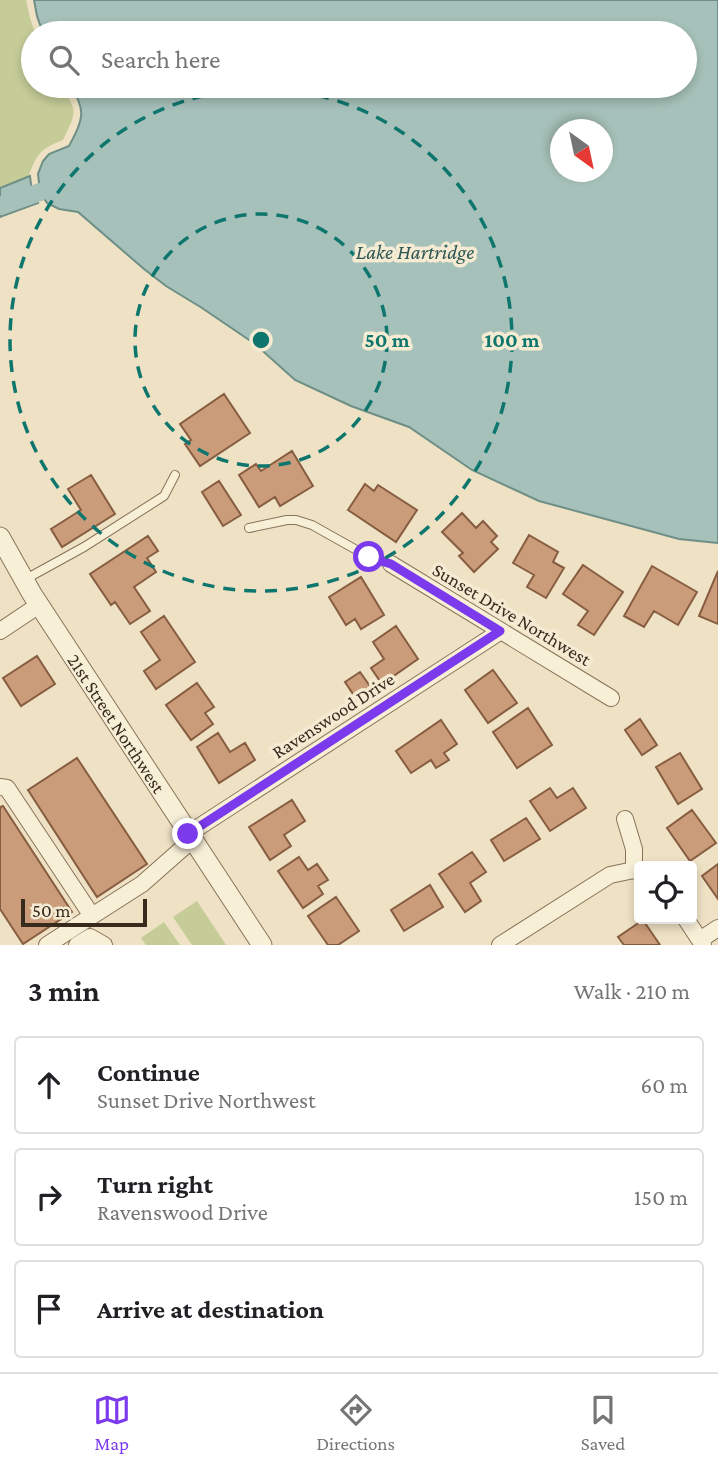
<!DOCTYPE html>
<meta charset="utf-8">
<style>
:root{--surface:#fff;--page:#f2f2f2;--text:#202124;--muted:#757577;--line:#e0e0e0;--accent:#7c3aed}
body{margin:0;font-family:"Crimson Pro",serif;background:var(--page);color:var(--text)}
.controls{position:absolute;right:21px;bottom:21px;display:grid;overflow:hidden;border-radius:7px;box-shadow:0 4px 10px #0003}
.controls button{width:63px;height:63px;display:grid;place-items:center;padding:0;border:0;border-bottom:2px solid var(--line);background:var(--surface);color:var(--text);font:35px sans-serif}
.compass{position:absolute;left:550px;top:119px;width:63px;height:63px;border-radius:50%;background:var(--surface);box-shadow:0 4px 10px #0003;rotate:147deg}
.scale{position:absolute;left:21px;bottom:18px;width:126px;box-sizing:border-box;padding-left:7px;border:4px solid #382b1e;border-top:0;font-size:19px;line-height:24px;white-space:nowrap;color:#382b1e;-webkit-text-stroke:5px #f5ebd3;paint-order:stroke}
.stop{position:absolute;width:21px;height:21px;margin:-16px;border:5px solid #7c3aed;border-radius:50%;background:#fff}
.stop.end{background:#7c3aed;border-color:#fff;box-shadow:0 2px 7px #0008}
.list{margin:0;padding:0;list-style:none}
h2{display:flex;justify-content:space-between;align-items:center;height:91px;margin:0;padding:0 28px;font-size:30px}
h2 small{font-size:23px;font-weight:400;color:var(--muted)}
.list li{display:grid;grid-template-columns:46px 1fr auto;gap:21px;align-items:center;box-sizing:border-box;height:98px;margin:0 14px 14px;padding:0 14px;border:2px solid var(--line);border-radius:7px}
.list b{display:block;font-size:26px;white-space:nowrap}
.list p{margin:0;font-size:23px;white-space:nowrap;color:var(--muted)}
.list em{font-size:23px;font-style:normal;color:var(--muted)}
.icon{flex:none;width:38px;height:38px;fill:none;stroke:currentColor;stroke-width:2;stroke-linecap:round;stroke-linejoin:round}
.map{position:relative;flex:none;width:718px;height:945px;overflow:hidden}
.search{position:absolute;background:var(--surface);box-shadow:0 4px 10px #0003;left:21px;right:21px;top:21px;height:77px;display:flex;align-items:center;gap:18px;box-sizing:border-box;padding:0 24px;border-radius:38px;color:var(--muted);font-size:26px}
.sheet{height:427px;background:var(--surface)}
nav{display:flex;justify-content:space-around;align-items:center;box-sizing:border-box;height:98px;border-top:2px solid var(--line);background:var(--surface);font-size:19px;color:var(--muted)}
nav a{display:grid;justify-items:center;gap:4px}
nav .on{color:var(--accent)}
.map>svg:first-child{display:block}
.green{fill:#c5cc98}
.water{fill:#a6c1b9;stroke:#6d8f86;stroke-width:2;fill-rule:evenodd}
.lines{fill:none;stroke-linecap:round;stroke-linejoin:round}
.canal{stroke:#a6c1b9;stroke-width:18}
.building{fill:#cb9c7a;stroke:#875d41;stroke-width:2}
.service-casing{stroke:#88735a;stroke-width:10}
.minor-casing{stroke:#88735a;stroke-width:18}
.tertiary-casing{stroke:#88735a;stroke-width:21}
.service{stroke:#f8efd7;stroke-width:8}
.minor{stroke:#f8efd7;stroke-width:16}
.tertiary{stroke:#f8efd7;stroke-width:19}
.route{stroke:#7c3aed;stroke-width:9}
.ring{fill:none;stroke:#0f766e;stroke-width:3.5;stroke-dasharray:12 9}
.labels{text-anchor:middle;stroke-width:7;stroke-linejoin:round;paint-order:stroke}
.street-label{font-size:19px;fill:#382b1e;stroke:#f5ebd3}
.water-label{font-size:21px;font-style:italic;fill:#2e5855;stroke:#f5ebd3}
.centre{fill:#0f766e;stroke:#f5ebd3;stroke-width:3.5}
.ring-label{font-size:21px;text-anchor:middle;font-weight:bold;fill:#0f766e;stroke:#f5ebd3;stroke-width:7;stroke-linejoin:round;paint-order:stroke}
</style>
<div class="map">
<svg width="718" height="945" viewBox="0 0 718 945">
<rect width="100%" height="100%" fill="#eee1c4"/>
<path class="green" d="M0 0H26L30 18 35 33H33V86H60C79 111 76 112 63 140 38 150 38 153 28 177L0 188Z
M197 901 226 945H192L173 917Z
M164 922 180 945H146L141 938Z"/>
<path class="water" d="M34 0H718V543L679 539 539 501 472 470 409 427 351 406 295 380 255 344 202 308 166 286 144 269 78 212 59 209 47 203 40 192 38 174 43 161 49 154 69 146C82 121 88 111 70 86H685V33H43L37 16ZM560 130H602V172H560Z
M30 176 32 193 38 203 0 217V188Z"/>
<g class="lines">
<path class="canal" d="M0 206 40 192"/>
</g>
<path class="building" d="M224 394 250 433 200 466 185 444 191 440 180 424Z
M292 451 313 486 280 506 275 497 259 507 239 475 256 464 261 471Z
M91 475 115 514 62 547 51 529 81 510 68 489Z
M219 481 241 515 223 526 202 492Z
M365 484 374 491 378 485 417 510 396 542 348 510Z
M462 513 476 528 483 521 497 536 491 542 498 549 474 572 459 556 463 553 442 532Z
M529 535 558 552 553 562 564 568 546 598 527 587 534 575 513 563Z
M148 536 158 551 147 558 156 572 134 587 150 611 130 624 115 602 111 605 90 574Z
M583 565 623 592 594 635 578 625 588 611 563 594Z
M652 566 697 592 678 625 654 611 644 627 624 616Z
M718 571V624L699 616Z
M361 577 384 615 361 629 355 619 346 625 329 597Z
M164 616 195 662 156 689 144 671 160 660 141 632Z
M396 626 418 659 382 684 371 668 384 659 373 642Z
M37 656 55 684 21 706 3 678Z
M493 670 517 703 488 723 465 690Z
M360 672 372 689 357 700 345 682Z
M197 683 214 707 205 713 213 724 191 740 166 705Z
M528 708 552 745 517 768 493 732Z
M640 719 657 745 642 755 625 730Z
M441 720 457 744 444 753 449 760 436 768 431 760 411 773 396 751Z
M218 733 230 752 245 743 255 760 219 783 197 747Z
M680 753 702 789 678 804 656 767Z
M77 758 147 864 97 897 28 790Z
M550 788 557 798 573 788 586 808 550 831 530 801Z
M292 800 305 821 284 835 291 846 270 860 249 827Z
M3 806 72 912 23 944 0 909V807Z
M692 810 716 843 690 861 667 828Z
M526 818 540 839 504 861 491 840Z
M472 852 486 872 470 883 481 901 465 912 439 874Z
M299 857 308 870 317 864 328 880 318 886 323 894 303 908 278 871Z
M718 864V899L702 876Z
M430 885 443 907 404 931 391 910Z
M336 897 359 931 338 945H328L308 916Z
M643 920 660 945H624L618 937Z"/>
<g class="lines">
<defs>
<path id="service" d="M249 528 287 520H296L312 525 369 557 391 564
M24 580 84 547 164 496 175 475"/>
<path id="minor" d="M391 564 611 698
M0 631 39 605
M0 787 7 788 92 916 47 945
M625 819 634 849V870
M188 834 501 631
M92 916 142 884 192 840
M686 919 703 945
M700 940 718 928
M77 945 90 937 104 945
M500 945 610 875 634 870 639 872"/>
<g id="tertiary">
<path id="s1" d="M0 537 32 594 262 945"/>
</g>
</defs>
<use href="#service" class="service-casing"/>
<use href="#minor" class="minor-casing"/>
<use href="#tertiary" class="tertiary-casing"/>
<use href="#service" class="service"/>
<use href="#minor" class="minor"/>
<use href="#tertiary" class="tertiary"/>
</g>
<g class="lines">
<path class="route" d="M188 834 500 631 391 564 369 557"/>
</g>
<g class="ring">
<circle cx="261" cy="340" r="126"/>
<circle cx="261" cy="340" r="251"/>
</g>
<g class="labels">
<g class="street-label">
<text transform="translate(512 614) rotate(31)" y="7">Sunset Drive Northwest</text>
<text transform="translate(333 715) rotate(-33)" y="7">Ravenswood Drive</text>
<text dy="7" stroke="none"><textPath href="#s1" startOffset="220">21st Street Northwest</textPath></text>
</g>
<g class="water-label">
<text x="415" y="259">Lake Hartridge</text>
</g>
</g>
<circle cx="261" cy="340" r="10" class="centre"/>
<g class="ring-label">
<text x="387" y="347">50 m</text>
<text x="512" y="347">100 m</text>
</g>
</svg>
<div class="controls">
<button><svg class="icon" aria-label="locate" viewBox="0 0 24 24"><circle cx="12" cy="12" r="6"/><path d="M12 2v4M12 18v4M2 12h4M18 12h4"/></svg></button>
</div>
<svg class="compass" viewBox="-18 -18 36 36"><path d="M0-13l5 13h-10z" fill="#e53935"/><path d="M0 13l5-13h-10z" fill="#757577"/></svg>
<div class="scale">50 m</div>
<div class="stop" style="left:369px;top:557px"></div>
<div class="stop end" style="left:188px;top:834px"></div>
<div class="search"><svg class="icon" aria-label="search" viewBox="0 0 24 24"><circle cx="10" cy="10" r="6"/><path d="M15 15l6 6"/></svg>Search here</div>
</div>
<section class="sheet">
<h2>3 min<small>Walk · 210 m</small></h2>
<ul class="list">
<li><svg class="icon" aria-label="ahead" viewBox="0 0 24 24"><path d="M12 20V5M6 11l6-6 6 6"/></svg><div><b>Continue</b><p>Sunset Drive Northwest</p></div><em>60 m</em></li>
<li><svg class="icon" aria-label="right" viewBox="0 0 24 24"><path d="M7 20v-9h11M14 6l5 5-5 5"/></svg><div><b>Turn right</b><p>Ravenswood Drive</p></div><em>150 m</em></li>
<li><svg class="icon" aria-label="arrive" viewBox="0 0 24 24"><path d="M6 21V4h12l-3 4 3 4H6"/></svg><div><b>Arrive at destination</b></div></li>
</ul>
</section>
<nav>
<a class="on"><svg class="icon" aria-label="map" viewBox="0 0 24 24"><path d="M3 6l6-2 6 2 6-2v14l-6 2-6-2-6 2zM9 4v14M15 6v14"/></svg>Map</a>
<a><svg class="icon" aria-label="directions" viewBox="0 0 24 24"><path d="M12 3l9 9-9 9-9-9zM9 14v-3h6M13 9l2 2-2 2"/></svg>Directions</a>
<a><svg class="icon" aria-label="saved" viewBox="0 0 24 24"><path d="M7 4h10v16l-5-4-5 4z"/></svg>Saved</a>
</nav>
